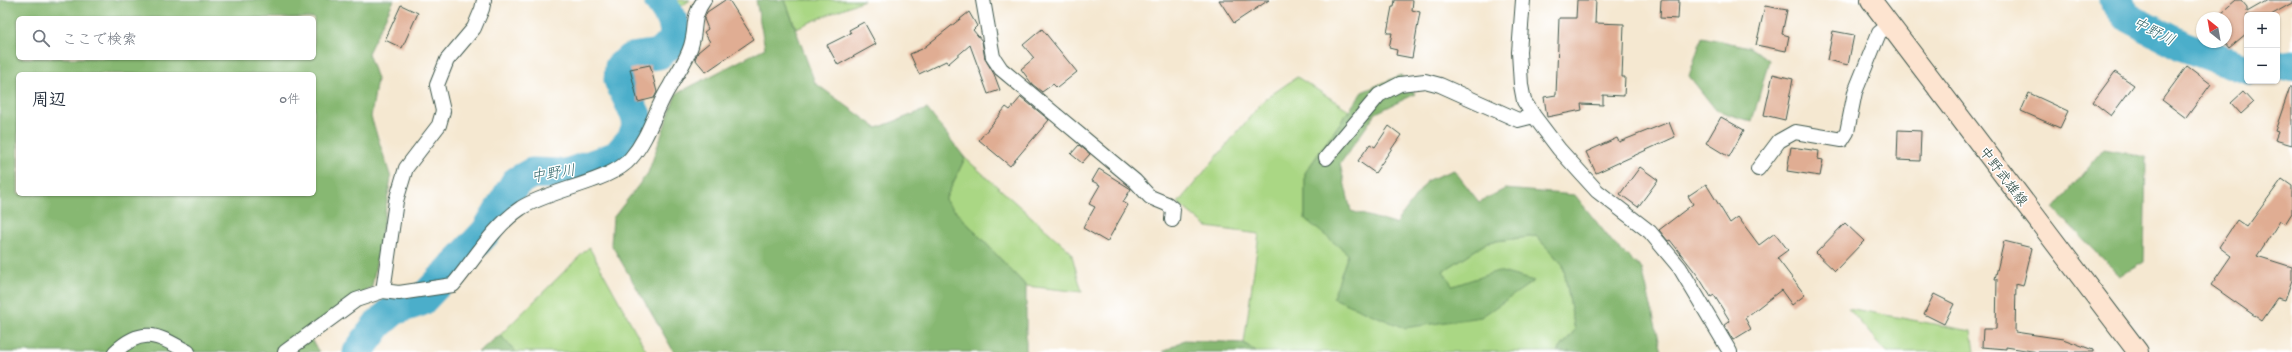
<!DOCTYPE html>
<html lang="ja">
<meta charset="utf-8">
<style>
:root{--surface:#fff;--page:#f2f2f3;--text:#1f2937;--muted:#747a83;--line:#e0e1e3}
body{margin:0;font-family:"Gochi Hand","Klee One",sans-serif;background:var(--page);color:var(--text)}
.controls{position:absolute;right:12px;top:12px;display:grid;overflow:hidden;border-radius:6px;box-shadow:0 1px 3px #0004}
.controls button{width:36px;height:36px;display:grid;place-items:center;padding:0;border:0;border-bottom:1px solid var(--line);background:var(--surface);color:var(--text);font:20px sans-serif}
.compass{position:absolute;left:2196px;top:12px;width:36px;height:36px;border-radius:50%;background:var(--surface);box-shadow:0 1px 3px #0004;rotate:329deg}
.list{margin:0;padding:0;list-style:none}
h2{display:flex;justify-content:space-between;align-items:center;height:52px;margin:0;padding:0 16px;font-size:17px}
h2 small{font-size:13px;font-weight:400;color:var(--muted)}
.icon{flex:none;width:22px;height:22px;fill:none;stroke:currentColor;stroke-width:2;stroke-linecap:round;stroke-linejoin:round}
.map{position:relative;flex:none;width:2292px;height:352px;overflow:hidden}
.search{position:absolute;background:var(--surface);box-shadow:0 1px 3px #0004;left:16px;top:16px;width:300px;height:44px;display:flex;align-items:center;gap:10px;box-sizing:border-box;padding:0 14px;border-radius:6px;color:var(--muted);font-size:15px}
.panel{position:absolute;background:var(--surface);box-shadow:0 1px 3px #0004;left:16px;top:72px;width:300px;height:124px;border-radius:6px}
.map>svg:first-child{display:block}
.green{fill:#aad784;stroke:#648a5c}
.forest{fill:#87b872;stroke:#537a53;fill-rule:evenodd}
.lines{fill:none;stroke-linecap:round;stroke-linejoin:round}
.river{stroke:#4baeca;stroke-width:31}
.building{fill:#e0ad93}
.street-casing{stroke:#3f574c;stroke-width:16}
.secondary-casing{stroke:#3f574c;stroke-width:22}
.street{stroke:#fff;stroke-width:14}
.secondary{stroke:#fde4d0;stroke-width:20}
.labels{text-anchor:middle;stroke-width:3;stroke-linejoin:round;paint-order:stroke}
.street-label{font-size:14px;fill:#1f3d34;stroke:#fff}
.water-label{font-size:15px;font-style:italic;fill:#2e6568;stroke:#fff}
</style>
<div class="map">
<svg width="2292" height="352" viewBox="0 0 2292 352">
<rect width="100%" height="100%" fill="#fff"/>
<filter id="ink" filterUnits="userSpaceOnUse"><feTurbulence type="fractalNoise" baseFrequency=".025" numOctaves="2"/><feDisplacementMap in="SourceGraphic" scale="8" xChannelSelector="R" yChannelSelector="G"/><feConvolveMatrix kernelMatrix="1 2 1 2 8 2 1 2 1" color-interpolation-filters="sRGB"/></filter>
<filter id="wash" filterUnits="userSpaceOnUse"><feTurbulence type="fractalNoise" baseFrequency=".012" numOctaves="4" result="noise"/><feDisplacementMap in="SourceGraphic" scale="16" xChannelSelector="R" yChannelSelector="G"/><feGaussianBlur stdDeviation="0.9" result="paint"/><feColorMatrix in="noise" values="0 0 0 0 0 0 0 0 0 0 0 0 0 0 0 0 0 1.4 0 .05"/><feComposite in="paint" operator="in"/></filter>
<g filter="url(#wash)">
<rect width="100%" height="100%" fill="#f5e8d1"/>
<path class="green" d="M667 0H690L672 13Z
M785 0H864L796 28Z
M1297 77 1349 110 1305 173V219L1443 271 1488 242 1536 236 1563 265 1575 330 1557 352H1256L1244 343 1259 234 1207 227 1178 203 1265 99Z
M965 158 1071 252 1082 292 1026 286 945 200Z
M589 247 647 352H516L500 335Z
M1848 308 1971 331 1974 352H1886Z"/>
<path class="forest" d="M0 0H394L368 53 377 79 371 117 391 178 372 287 307 333 319 352H0ZM18 18H314V58H18ZM18 74H314V194H18Z
M756 0H785L815 83 877 128 927 109 965 158 945 200 1026 286V352H674L611 244 613 218 648 173 676 94 765 48Z
M1702 37 1749 47 1769 60 1752 122 1716 110 1689 76Z
M1401 75 1415 94 1376 113 1340 164 1351 211 1395 224 1428 180 1454 170 1479 202 1505 189 1575 195 1614 244 1642 269 1662 352H1557L1575 330 1563 265 1536 236 1488 242 1443 271 1453 286 1498 271 1534 281 1481 317 1404 328 1333 298 1348 254 1305 219V173L1362 92Z
M2103 149 2146 157 2144 262 2120 276 2054 209Z
M500 335 516 352H478Z
M1184 340 1244 343 1256 352H1163Z"/>
<g class="lines">
<path class="river" d="M2114 0 2128 17 2183 46 2247 69
M2277 67 2292 65
M358 352 378 324 394 310 421 301 486 232 516 182 532 173 566 174 617 156 632 139 639 122 619 80 620 67 631 58 659 54 676 39 673 21 659 0"/>
</g>
<g id="blocks">
<path class="building" d="M725 0H729L754 39 706 72 695 59 698 52 710 42 704 32 708 29 704 19 707 12Z
M1219 0H1269L1234 23Z
M1395 0H1413L1412 10 1420 12 1412 58 1396 55 1397 50 1389 48 1392 33H1387L1392 7H1394Z
M1577 0H1596L1595 23 1624 24 1622 77H1625L1624 96 1603 95V105L1581 104 1582 110 1547 117 1544 97 1556 95 1559 18H1576Z
M1661 0H1679L1678 19 1660 18Z
M2236 0H2241L2247 7V12L2268 0H2292V3L2271 15H2247V33L2229 48 2224 42H2226V18H2215Z
M401 5 418 13 402 48 385 40Z
M1765 6 1787 10 1782 34 1789 36 1786 51 1756 45Z
M969 12 977 26 973 30 982 41 985 59 994 74 1000 90 988 94 970 45 948 64 946 61 919 74 910 54 922 49Z
M864 22 876 44 838 65 827 45 851 33 849 30Z
M1042 29 1077 72 1057 88 1053 84 1042 92 1032 84 1021 69 1034 58 1023 45Z
M1833 31 1854 35 1848 65 1827 60Z
M650 65 657 92 654 98 638 102 630 69Z
M2187 66 2211 84 2186 118 2162 100Z
M2115 72 2134 85 2111 116 2093 102Z
M1773 74 1793 79 1785 120 1764 115Z
M2290 87H2292V145L2275 140 2278 132 2275 131Z
M2243 92 2253 103 2241 114 2231 103Z
M2029 93 2068 111 2060 128 2021 111Z
M1021 97 1049 120 1010 166 979 140 1006 107 1010 110Z
M1721 117 1744 130 1729 157 1706 143Z
M1669 122 1675 137 1596 173 1586 152 1617 138 1619 142Z
M1389 126 1401 135 1375 173 1358 161 1370 144 1375 147Z
M1898 130 1921 131 1920 161 1897 160Z
M1079 145 1090 154 1082 163 1071 154Z
M1791 147 1819 151 1818 159 1823 160 1820 176 1787 171Z
M1640 167 1658 180 1638 207 1620 194Z
M1099 169 1131 189 1123 202 1128 205 1107 242 1083 228 1095 207 1089 204 1100 185 1092 181Z
M2282 179 2292 186V213L2285 224 2280 221 2257 256 2292 267V280L2285 300 2278 298 2262 321 2211 285 2231 256 2219 247 2237 220 2247 227Z
M1706 184 1730 223 1738 217 1759 245 1775 233 1788 250 1777 258 1805 295 1792 305 1781 290 1745 318 1751 329 1733 340 1724 325 1730 321 1714 295 1711 297 1698 276 1670 240 1668 241 1659 230 1693 204 1688 196Z
M1845 223 1864 241 1835 271 1816 253Z
M2004 241 2032 248 2023 286 2016 284 2015 332 2063 339 2093 350V352H2038L2006 347V349L1982 347 1983 329H1996L1997 279H1995Z
M1934 294 1954 304 1944 324 1924 314Z"/>
</g>
</g>
<g filter="url(#ink)">
<use href="#blocks" fill-opacity="0" stroke="#3f574c" stroke-width="1"/>
<g class="lines">
<defs>
<path id="street" d="M983 0 993 57 1001 69 1135 181 1150 197 1167 204 1173 209 1172 220
M1523 0 1519 52 1521 85 1524 101 1534 116 1559 149 1597 191 1650 232 1680 268 1730 352
M1326 158 1379 95 1400 84 1425 81 1440 85 1518 120 1534 116
M1758 169 1779 141 1795 132 1842 140 1847 132 1855 92 1879 33 1889 25
M383 291 399 293 453 285C474 260 494 226 521 208 551 189 611 182 631 158 650 136 655 109 670 86 678 71 686 62 691 46 697 27 691 18 704 0
M115 352C143 325 159 336 188 352
M285 352 356 300 383 291 396 201 406 168 439 125 443 111 437 85 447 60 474 28 482 9 484 0"/>
<path id="secondary" d="M1871 0 2138 352"/>
</defs>
<use href="#street" class="street-casing"/>
<use href="#secondary" class="secondary-casing"/>
<use href="#street" class="street"/>
<use href="#secondary" class="secondary"/>
</g>
</g>
<g class="labels">
<g class="street-label">
<text transform="translate(2004 176) rotate(53)" y="5">中野武雄線</text>
</g>
<g class="water-label">
<text transform="translate(2154 31) rotate(27)" y="5">中野川</text>
<text transform="translate(553 173) rotate(-9)" y="5">中野川</text>
</g>
</g>
</svg>
<div class="controls">
<button>+</button>
<button>−</button>
</div>
<svg class="compass" viewBox="-18 -18 36 36"><path d="M0-13l5 13h-10z" fill="#e53935"/><path d="M0 13l5-13h-10z" fill="#747a83"/></svg>
<div class="search"><svg class="icon" aria-label="search" viewBox="0 0 24 24"><circle cx="10" cy="10" r="6"/><path d="M15 15l6 6"/></svg>ここで検索</div>
<section class="panel">
<h2>周辺<small>0件</small></h2>
<ul class="list">
</ul>
</section>
</div>
